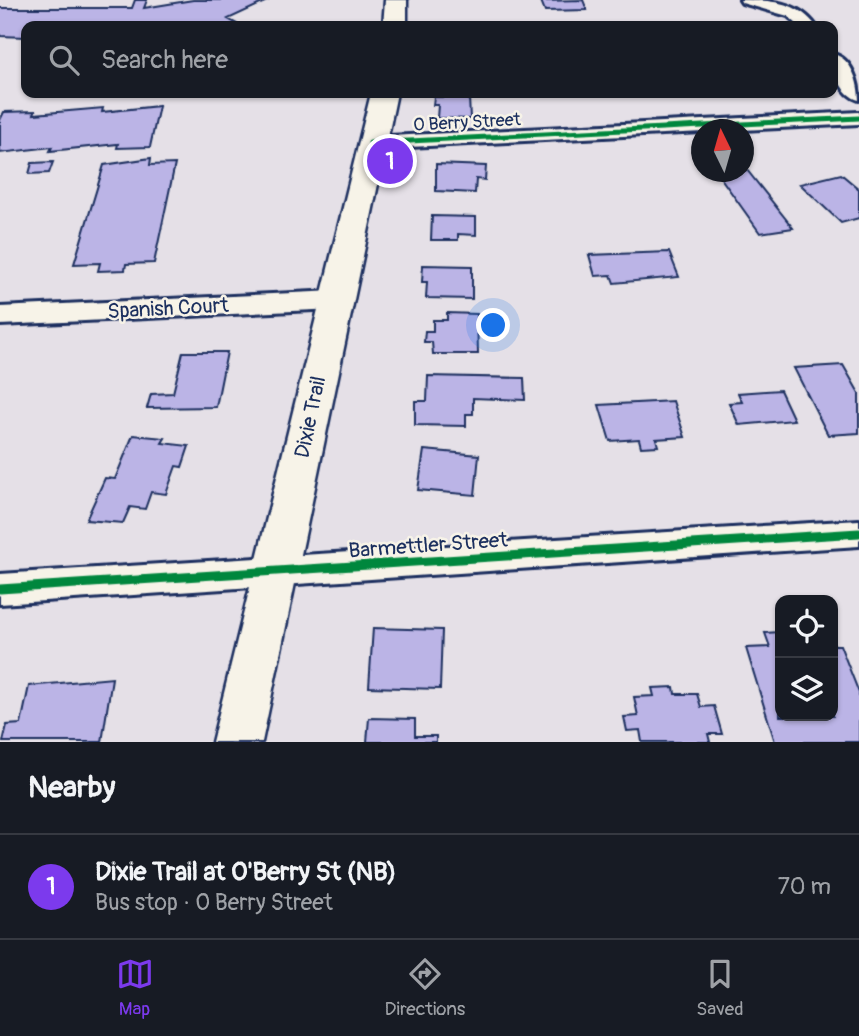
<!DOCTYPE html>
<meta charset="utf-8">
<style>
:root{--surface:#171b24;--page:#20242c;--text:#f1f3f6;--muted:#9ea1a6;--line:#363941;--accent:#7c3aed}
body{margin:0;font-family:Pangolin,sans-serif;background:var(--page);color:var(--text)}
.controls{position:absolute;right:21px;bottom:21px;display:grid;overflow:hidden;border-radius:14px;box-shadow:0 2px 5px #0004}
.controls button{width:63px;height:63px;display:grid;place-items:center;padding:0;border:0;border-bottom:2px solid var(--line);background:var(--surface);color:var(--text);font:35px sans-serif}
.compass{position:absolute;left:691px;top:119px;width:63px;height:63px;border-radius:50%;background:var(--surface);box-shadow:0 2px 5px #0004;rotate:355deg}
.you{position:absolute;left:494px;top:326px;width:24px;height:24px;margin:-18px;border:5px solid #fff;border-radius:50%;background:#1a73e8;box-shadow:0 0 0 10px #1a73e833}
.badge{display:grid;place-items:center;width:46px;height:46px;border-radius:50%;background:var(--accent);color:#fff;font-size:23px;font-weight:700}
.pin{position:absolute;translate:-50% -50%;border:4px solid #fff;box-shadow:0 2px 7px #0006}
.list{margin:0;padding:0;list-style:none}
h2{display:flex;justify-content:space-between;align-items:center;height:91px;margin:0;padding:0 28px;font-size:30px}
h2 small{font-size:23px;font-weight:400;color:var(--muted)}
.list li{display:grid;grid-template-columns:46px 1fr auto;gap:21px;align-items:center;box-sizing:border-box;height:105px;padding:0 28px;border-top:2px solid var(--line)}
.list b{display:block;font-size:26px;white-space:nowrap}
.list p{margin:0;font-size:23px;white-space:nowrap;color:var(--muted)}
.list em{font-size:23px;font-style:normal;color:var(--muted)}
.icon{flex:none;width:38px;height:38px;fill:none;stroke:currentColor;stroke-width:2;stroke-linecap:round;stroke-linejoin:round}
.map{position:relative;flex:none;width:859px;height:742px;overflow:hidden}
.search{position:absolute;background:var(--surface);box-shadow:0 2px 5px #0004;left:21px;right:21px;top:21px;height:77px;display:flex;align-items:center;gap:18px;box-sizing:border-box;padding:0 24px;border-radius:14px;color:var(--muted);font-size:26px}
.sheet{height:196px;background:var(--surface)}
nav{display:flex;justify-content:space-around;align-items:center;box-sizing:border-box;height:98px;border-top:2px solid var(--line);background:var(--surface);font-size:19px;color:var(--muted)}
nav a{display:grid;justify-items:center;gap:4px}
nav .on{color:var(--accent)}
.map>svg:first-child{display:block}
.building{fill:#bbb4e6;stroke:#1b2f5e;stroke-width:2}
.lines{fill:none;stroke-linecap:round;stroke-linejoin:round}
.street-casing{stroke:#1b2f5e;stroke-width:6}
.secondary-casing{stroke:#1b2f5e;stroke-width:5}
.street{fill:#f7f3e8;fill-rule:evenodd}
.secondary{fill:#f7f3e8;fill-rule:evenodd}
.cycleway-far1-casing{stroke:#f7f3e8;stroke-width:9}
.cycleway-casing{stroke:#f7f3e8;stroke-width:13}
.cycleway-far1{stroke:#00873e;stroke-width:5}
.cycleway{stroke:#00873e;stroke-width:9}
.labels{text-anchor:middle;stroke-width:5;stroke-linejoin:round;paint-order:stroke}
.far-street-label{font-size:18px;fill:#1b2f5e;stroke:#f7f3e8}
.street-label{font-size:21px;fill:#1b2f5e;stroke:#f7f3e8}
</style>
<div class="map">
<svg width="859" height="742" viewBox="0 0 859 742">
<rect width="100%" height="100%" fill="#e5e0e7"/>
<filter id="ink" filterUnits="userSpaceOnUse"><feTurbulence type="fractalNoise" baseFrequency=".0143" numOctaves="2"/><feDisplacementMap in="SourceGraphic" scale="14" xChannelSelector="R" yChannelSelector="G"/><feConvolveMatrix kernelMatrix="1 2 1 2 8 2 1 2 1" color-interpolation-filters="sRGB"/></filter>
<g filter="url(#ink)">
<path class="building" d="M135 0H147L144 8 193 0H269L228 19 237 24 231 26H26V37L0 36V8H132Z
M583 0 587 10 545 11 541 1Z
M434 97H469L470 119 437 118 438 105H433Z
M159 106 150 147 117 148 118 144 50 151 52 147 0 153V120L4 112 35 111 34 114 103 108 102 112Z
M151 158 150 165 175 164 154 263 126 264 125 270 98 271 100 263 74 264 104 165Z
M53 162 49 173 29 174 32 163Z
M436 164 486 166 485 180 476 179 475 193 436 191Z
M747 170 793 228 760 233 718 174Z
M841 174 859 189V218L841 223 800 184Z
M432 216 476 217V235L458 234V240H431Z
M669 252 679 277 614 283 611 275 595 276 589 255Z
M423 265 472 266V299L426 298 427 282H422Z
M447 313 477 314 478 354H433L432 342H424L425 331H433V320H447Z
M183 352H227L216 407 147 408 151 394 173 393Z
M843 365 859 393V433L828 435 794 368Z
M428 376 524 378 525 400 473 398V414H466V426L415 425V401H427Z
M780 390 794 420 739 425 729 403 742 402 738 393Z
M673 401 685 437 656 439 658 446 641 447 639 439 610 441 599 405Z
M133 435 165 438 162 443 189 446 182 467 176 466 166 494 151 492 145 509 130 507 123 523 86 520 105 478 115 479Z
M424 450 479 455 475 495 418 490Z
M373 628 442 630 440 689 369 687Z
M780 632V716H833V645H840L859 693V742H775L746 648 770 647 765 633Z
M112 678 102 742H3L7 725 21 724 29 686Z
M674 687 675 694H697L701 707 714 706 722 734H708L710 742H642L640 730 627 731 624 717 638 716 634 697 654 696 652 688Z
M369 718 415 719V736H436V742H367Z"/>
<g class="lines">
<defs>
<path id="street" d="M740 0C769 0 798 1 816 26H799L788 16 742 3Z
M833 54C852 58 859 83 859 100 841 95 832 70 833 54Z
M859 112V124L370 149 360 143 370 137Z
M335 291 344 294 347 300 344 306 335 309 0 325V307Z
M859 520V546L0 604V574Z"/>
<path id="secondary" d="M385 0H407V26H383Z
M371 93H397L262 742H212Z"/>
</defs>
<use href="#street" class="street-casing"/>
<use href="#secondary" class="secondary-casing"/>
<use href="#street" class="street"/>
<use href="#secondary" class="secondary"/>
<defs>
<path id="cycleway-far1" d="M370 143 859 118"/>
<path id="cycleway" d="M0 589 859 533"/>
</defs>
<use href="#cycleway-far1" class="cycleway-far1-casing"/>
<use href="#cycleway" class="cycleway-casing"/>
<use href="#cycleway-far1" class="cycleway-far1"/>
<use href="#cycleway" class="cycleway"/>
</g>
</g>
<g class="labels">
<g class="far-street-label">
<text transform="translate(467 122) rotate(-3)" y="6">O Berry Street</text>
</g>
<g class="street-label">
<text transform="translate(168 308) rotate(-3)" y="7">Spanish Court</text>
<text transform="translate(310 417) rotate(-78)" y="7">Dixie Trail</text>
<text transform="translate(428 545) rotate(-4)" y="7">Barmettler Street</text>
</g>
</g>
</svg>
<div class="controls">
<button><svg class="icon" aria-label="locate" viewBox="0 0 24 24"><circle cx="12" cy="12" r="6"/><path d="M12 2v4M12 18v4M2 12h4M18 12h4"/></svg></button>
<button><svg class="icon" aria-label="layers" viewBox="0 0 24 24"><path d="M12 4l9 5-9 5-9-5zM3 14l9 5 9-5"/></svg></button>
</div>
<svg class="compass" viewBox="-18 -18 36 36"><path d="M0-13l5 13h-10z" fill="#e53935"/><path d="M0 13l5-13h-10z" fill="#9ea1a6"/></svg>
<div class="you"></div>
<div class="pin badge" style="left:390px;top:161px">1</div>
<div class="search"><svg class="icon" aria-label="search" viewBox="0 0 24 24"><circle cx="10" cy="10" r="6"/><path d="M15 15l6 6"/></svg>Search here</div>
</div>
<section class="sheet">
<h2>Nearby<small></small></h2>
<ul class="list">
<li><span class="badge">1</span><div><b>Dixie Trail at O'Berry St (NB)</b><p>Bus stop · O Berry Street</p></div><em>70 m</em></li>
</ul>
</section>
<nav>
<a class="on"><svg class="icon" aria-label="map" viewBox="0 0 24 24"><path d="M3 6l6-2 6 2 6-2v14l-6 2-6-2-6 2zM9 4v14M15 6v14"/></svg>Map</a>
<a><svg class="icon" aria-label="directions" viewBox="0 0 24 24"><path d="M12 3l9 9-9 9-9-9zM9 14v-3h6M13 9l2 2-2 2"/></svg>Directions</a>
<a><svg class="icon" aria-label="saved" viewBox="0 0 24 24"><path d="M7 4h10v16l-5-4-5 4z"/></svg>Saved</a>
</nav>
